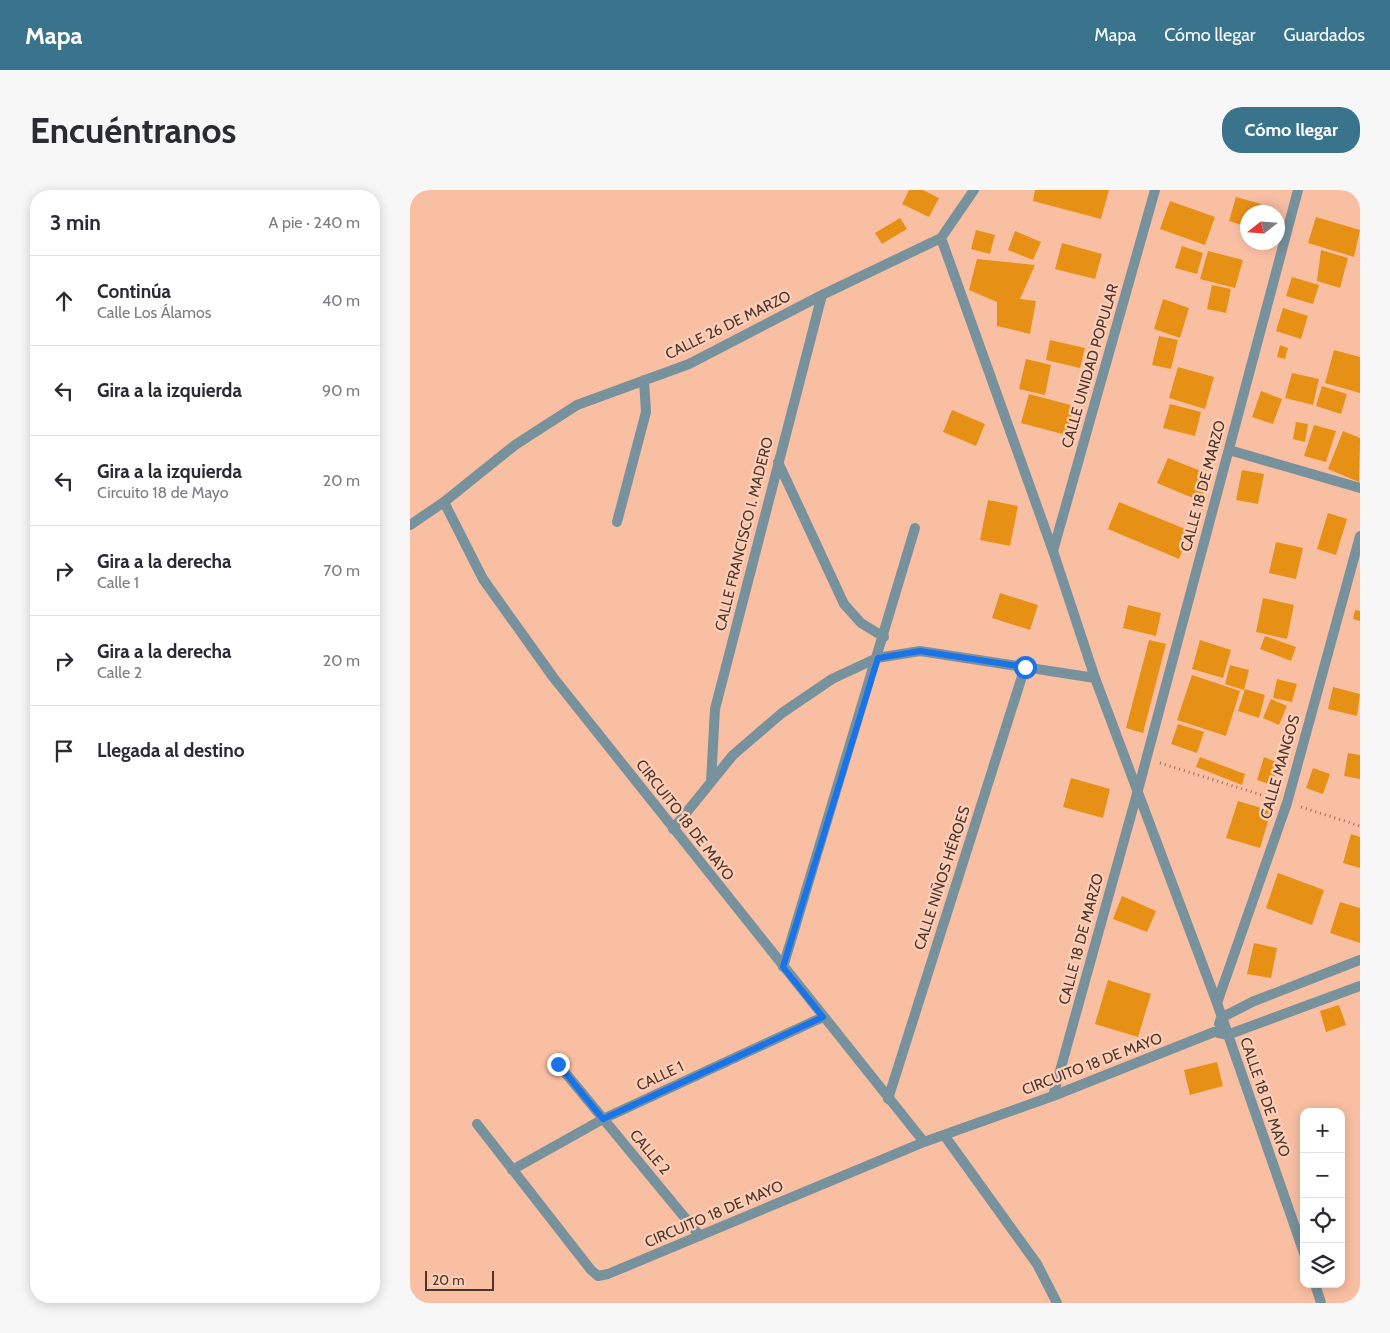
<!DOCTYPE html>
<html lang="es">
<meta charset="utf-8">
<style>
:root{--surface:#fff;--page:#f7f7f7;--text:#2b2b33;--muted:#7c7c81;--line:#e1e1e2;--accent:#39748c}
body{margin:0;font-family:Cabin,sans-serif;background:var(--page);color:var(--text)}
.controls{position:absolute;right:15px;bottom:15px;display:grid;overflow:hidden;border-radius:10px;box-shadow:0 2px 12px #0003}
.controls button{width:45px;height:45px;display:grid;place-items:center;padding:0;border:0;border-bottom:1px solid var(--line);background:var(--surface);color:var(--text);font:25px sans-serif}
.compass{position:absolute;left:830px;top:15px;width:45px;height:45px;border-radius:50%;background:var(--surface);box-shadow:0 2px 12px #0003;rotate:253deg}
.scale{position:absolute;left:15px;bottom:12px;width:69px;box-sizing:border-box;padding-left:5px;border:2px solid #4c352a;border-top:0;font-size:14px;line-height:18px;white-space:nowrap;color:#4c352a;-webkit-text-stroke:4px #fecfb8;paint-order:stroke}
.stop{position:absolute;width:15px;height:15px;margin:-11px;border:4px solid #1a73e8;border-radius:50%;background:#fff}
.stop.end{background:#1a73e8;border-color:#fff;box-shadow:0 1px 5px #0008}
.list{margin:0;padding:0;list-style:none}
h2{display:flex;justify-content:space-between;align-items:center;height:65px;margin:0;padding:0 20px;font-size:21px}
h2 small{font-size:16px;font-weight:400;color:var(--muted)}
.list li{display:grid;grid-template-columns:32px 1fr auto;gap:15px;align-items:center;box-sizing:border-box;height:90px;padding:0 20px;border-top:1px solid var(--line)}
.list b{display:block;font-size:19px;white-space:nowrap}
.list p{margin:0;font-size:16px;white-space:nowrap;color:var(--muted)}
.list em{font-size:16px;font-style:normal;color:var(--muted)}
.icon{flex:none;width:28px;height:28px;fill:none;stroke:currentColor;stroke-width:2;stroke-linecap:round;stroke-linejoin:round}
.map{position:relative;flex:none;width:950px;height:1113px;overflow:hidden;border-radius:20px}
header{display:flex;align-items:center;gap:30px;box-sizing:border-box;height:70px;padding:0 25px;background:var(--accent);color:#fff}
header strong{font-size:24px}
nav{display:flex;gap:28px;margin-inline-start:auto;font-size:18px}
.intro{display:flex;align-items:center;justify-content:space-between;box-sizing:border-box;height:120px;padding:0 30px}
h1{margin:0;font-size:35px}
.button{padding:12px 22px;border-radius:20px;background:var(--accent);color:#fff;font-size:18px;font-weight:700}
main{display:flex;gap:30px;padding:0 30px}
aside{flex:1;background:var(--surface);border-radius:20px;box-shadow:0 2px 12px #0003}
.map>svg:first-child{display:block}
.building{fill:#e79016}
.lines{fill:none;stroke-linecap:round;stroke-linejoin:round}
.path{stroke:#9b7461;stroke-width:3;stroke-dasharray:1 4;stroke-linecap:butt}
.minor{stroke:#77919d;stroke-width:10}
.route{stroke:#1a73e8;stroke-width:6}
.labels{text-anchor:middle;stroke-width:4.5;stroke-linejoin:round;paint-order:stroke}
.street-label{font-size:15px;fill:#4c352a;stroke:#fecfb8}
</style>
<header>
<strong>Mapa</strong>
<nav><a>Mapa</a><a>Cómo llegar</a><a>Guardados</a></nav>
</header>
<div class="intro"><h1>Encuéntranos</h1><a class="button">Cómo llegar</a></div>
<main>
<aside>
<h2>3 min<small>A pie · 240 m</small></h2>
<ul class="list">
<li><svg class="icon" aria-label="ahead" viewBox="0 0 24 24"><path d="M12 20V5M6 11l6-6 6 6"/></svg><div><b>Continúa</b><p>Calle Los Álamos</p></div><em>40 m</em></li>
<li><svg class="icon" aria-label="left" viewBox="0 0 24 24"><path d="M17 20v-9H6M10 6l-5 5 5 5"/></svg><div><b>Gira a la izquierda</b></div><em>90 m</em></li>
<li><svg class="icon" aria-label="left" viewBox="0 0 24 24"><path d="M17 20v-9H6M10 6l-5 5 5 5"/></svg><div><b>Gira a la izquierda</b><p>Circuito 18 de Mayo</p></div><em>20 m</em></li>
<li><svg class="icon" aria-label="right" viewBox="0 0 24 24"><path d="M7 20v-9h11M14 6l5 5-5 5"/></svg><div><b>Gira a la derecha</b><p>Calle 1</p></div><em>70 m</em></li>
<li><svg class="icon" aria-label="right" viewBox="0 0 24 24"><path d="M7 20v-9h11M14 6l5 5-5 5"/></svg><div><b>Gira a la derecha</b><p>Calle 2</p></div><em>20 m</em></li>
<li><svg class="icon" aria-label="arrive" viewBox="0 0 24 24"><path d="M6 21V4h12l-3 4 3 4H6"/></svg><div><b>Llegada al destino</b></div></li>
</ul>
</aside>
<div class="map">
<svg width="950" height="1113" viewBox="0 0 950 1113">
<rect width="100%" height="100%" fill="#f9bfa3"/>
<path class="building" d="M499 0H513L529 8 519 27 492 14Z
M625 0H699L691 29 623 11Z
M826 7 851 14 849 22H838V37L819 31Z
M760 11 805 27 795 55 750 39Z
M906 27 950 40 944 67 898 53Z
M490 28 497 39 472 54 465 43Z
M566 40 585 45 580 64 561 59Z
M605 41 631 52 623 70 598 60Z
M652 53 692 64 685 89 645 79Z
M772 56 793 63 787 84 765 78Z
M911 60 938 68 930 98 907 91Z
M798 61 833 70 825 98 790 89Z
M567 69 625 75 610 109 626 111 620 144 587 136V112L559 100Z
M882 87 909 95 903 114 876 106Z
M802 95 821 99 816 123 797 119Z
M753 109 779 118 770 148 744 139Z
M873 118 898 126 891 149 866 141Z
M749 146 768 150 761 179 742 175Z
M640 150 675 158 670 178 636 170Z
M870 155 878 158 875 169 867 167Z
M924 160 950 167V203L915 193Z
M616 169 641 175 635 205 609 199Z
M768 177 804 187 795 219 759 208Z
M882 183 909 189 903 215 875 208Z
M912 196 937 204 931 224 906 216Z
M851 201 872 209 863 234 842 227Z
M619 204 664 216 656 245 611 233Z
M760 214 791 222 785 246 753 238Z
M542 220 575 234 566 256 533 242Z
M886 232 898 234 895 252 883 249Z
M904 235 926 241 916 272 894 266Z
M933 241 950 248 949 292 918 279Z
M758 268 801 285 790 311 747 293Z
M832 280 854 284 848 314 826 310Z
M578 310 608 316 600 356 570 350Z
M709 312 780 341 769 369 698 339Z
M918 323 937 329 926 365 907 359Z
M866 352 893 358 886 389 859 383Z
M590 403 628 415 620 440 582 428Z
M853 408 884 415 877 449 846 442Z
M718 415 751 423 746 446 713 438Z
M945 420 950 421V431L943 429Z
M855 446 886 457 881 471 850 459Z
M739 450 756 454 733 543 716 538Z
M790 450 821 460 813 488 782 479Z
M820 475 839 480 834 500 815 494Z
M782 485 830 501 816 546 767 530Z
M867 489 887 494 882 512 863 508Z
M923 497 950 504 947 526 918 519Z
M835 499 855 505 849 528 828 521Z
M861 509 877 516 869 535 853 528Z
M768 534 794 542 787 563 761 554Z
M938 563 950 565V589L934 586Z
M790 567 835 584 832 595 786 577Z
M854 567 869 573 862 595 847 590Z
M903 578 920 584 913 604 896 598Z
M661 588 700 599 693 628 653 617Z
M828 611 861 621 850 658 816 648Z
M941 644 950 647V678L933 673Z
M868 683 914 700 902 735 856 718Z
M712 706 746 721 737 742 703 729Z
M930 712 950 718V753L920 743Z
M844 753 867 758 861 788 837 784Z
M698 790 741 804 728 847 685 834Z
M929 815 936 835 916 842 910 821Z
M807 872 813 896 780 905 774 880Z"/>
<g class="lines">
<path class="path" d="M750 573 861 608
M891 617 950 636"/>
<path class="minor" d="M531 48 643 361 685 488 807 813 894 1063
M819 260 950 298
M368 272 434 414 451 433 474 447
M34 312 73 389 143 487 514 952
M207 332 236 222 234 190
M0 335 34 312 105 255 167 215 279 174 412 105 531 48 564 0
M643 361 745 0
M301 592 305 519 412 105
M263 639 323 565 372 523 422 489 467 468 510 461 685 488
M373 777 505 338
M807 813 877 613 950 346
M809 834 811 828 842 812 950 770
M148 874 290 1046
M643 906 728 600 888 0
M478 909 615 477
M67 934 181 1080 188 1086 198 1084 514 952 643 906 804 842 817 845 950 796
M534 945 627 1074 647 1113
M102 980 193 929 413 827
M905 1094 911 1113"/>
</g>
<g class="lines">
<path class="route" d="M148 874 193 929 413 827 373 777 468 468 510 461 615 477"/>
</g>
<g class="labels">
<g class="street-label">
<text transform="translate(318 135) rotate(-26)" y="5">CALLE 26 DE MARZO</text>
<text transform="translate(680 176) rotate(-74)" y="5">CALLE UNIDAD POPULAR</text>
<text transform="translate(793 296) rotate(-75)" y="5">CALLE 18 DE MARZO</text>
<text transform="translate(334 344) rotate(-76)" y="5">CALLE FRANCISCO I. MADERO</text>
<text transform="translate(870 577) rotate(-74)" y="5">CALLE MANGOS</text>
<text transform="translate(275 630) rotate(52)" y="5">CIRCUITO 18 DE MAYO</text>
<text transform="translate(532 688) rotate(-72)" y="5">CALLE NIÑOS HÉROES</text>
<text transform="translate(671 749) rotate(-75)" y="5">CALLE 18 DE MARZO</text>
<text transform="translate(682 874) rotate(-21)" y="5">CIRCUITO 18 DE MAYO</text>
<text transform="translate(250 886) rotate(-25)" y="5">CALLE 1</text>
<text transform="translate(855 907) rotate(71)" y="5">CALLE 18 DE MAYO</text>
<text transform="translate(240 962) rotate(50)" y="5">CALLE 2</text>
<text transform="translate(304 1024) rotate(-23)" y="5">CIRCUITO 18 DE MAYO</text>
</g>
</g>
</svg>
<div class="controls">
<button>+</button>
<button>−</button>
<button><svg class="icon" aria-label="locate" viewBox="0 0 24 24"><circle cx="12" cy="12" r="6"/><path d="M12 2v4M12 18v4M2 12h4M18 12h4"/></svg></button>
<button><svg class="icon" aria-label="layers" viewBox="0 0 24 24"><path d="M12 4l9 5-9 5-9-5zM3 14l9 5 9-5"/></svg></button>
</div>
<svg class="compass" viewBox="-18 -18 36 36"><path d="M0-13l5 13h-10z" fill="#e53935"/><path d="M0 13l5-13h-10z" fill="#7c7c81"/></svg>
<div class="scale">20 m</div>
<div class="stop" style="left:615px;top:477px"></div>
<div class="stop end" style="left:148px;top:874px"></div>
</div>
</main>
